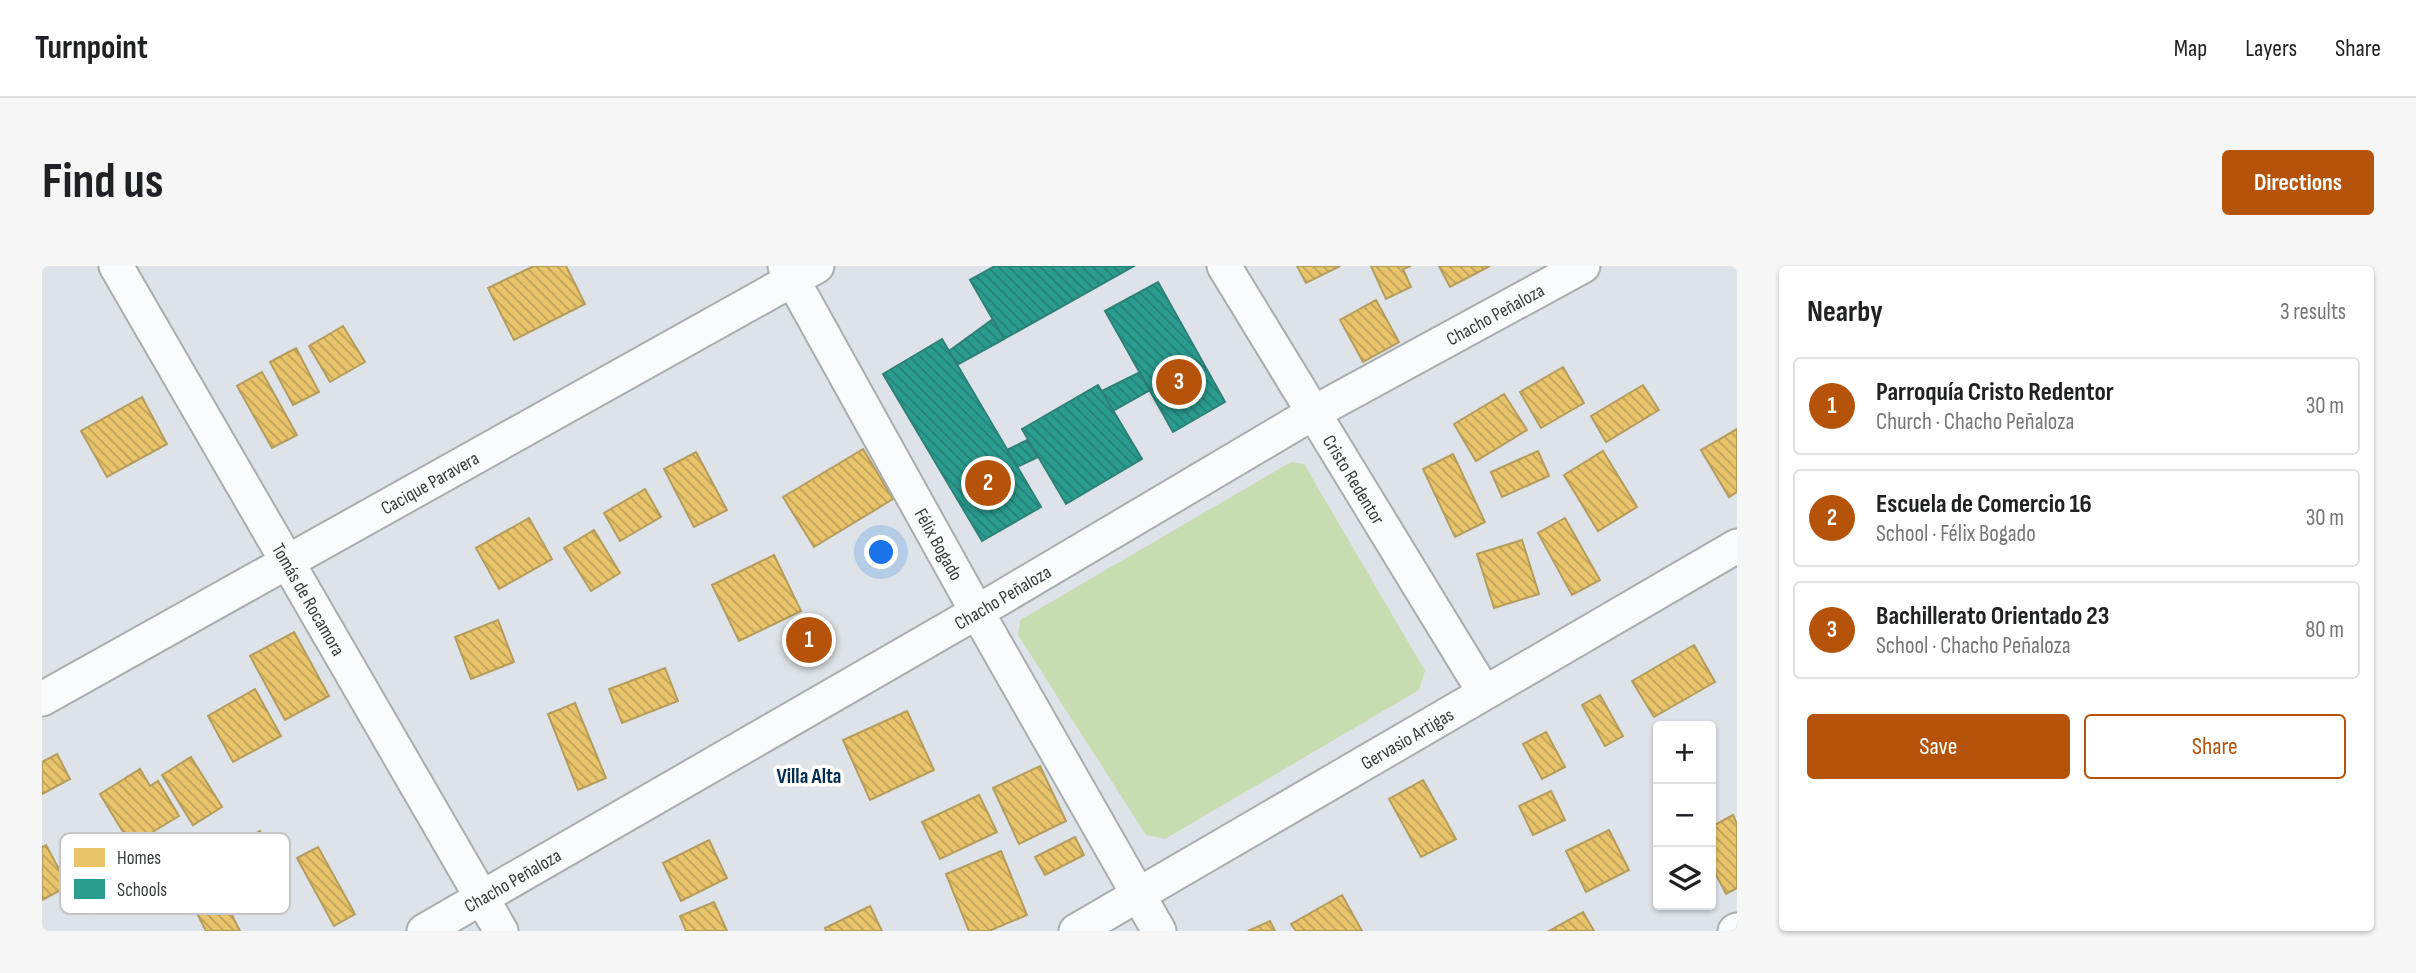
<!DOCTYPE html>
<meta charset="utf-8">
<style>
:root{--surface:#fff;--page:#f6f6f6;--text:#202124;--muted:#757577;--line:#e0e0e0;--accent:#b45309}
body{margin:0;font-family:"Sofia Sans Condensed",sans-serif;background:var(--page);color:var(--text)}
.controls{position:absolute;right:21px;bottom:21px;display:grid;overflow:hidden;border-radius:7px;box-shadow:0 2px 5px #0004}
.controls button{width:63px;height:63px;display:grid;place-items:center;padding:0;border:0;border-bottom:2px solid var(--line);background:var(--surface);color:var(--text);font:35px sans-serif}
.you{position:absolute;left:840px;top:287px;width:24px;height:24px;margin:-18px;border:5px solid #fff;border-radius:50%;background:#1a73e8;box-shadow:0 0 0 10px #1a73e833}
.badge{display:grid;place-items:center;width:46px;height:46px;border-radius:50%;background:var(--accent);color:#fff;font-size:23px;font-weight:700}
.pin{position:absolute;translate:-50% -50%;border:4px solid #fff;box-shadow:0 2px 7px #0006}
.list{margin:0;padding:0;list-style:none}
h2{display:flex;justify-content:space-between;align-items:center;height:91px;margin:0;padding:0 28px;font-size:30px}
h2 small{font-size:23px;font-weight:400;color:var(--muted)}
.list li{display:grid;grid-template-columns:46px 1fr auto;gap:21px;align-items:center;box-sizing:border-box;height:98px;margin:0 14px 14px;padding:0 14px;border:2px solid var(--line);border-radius:7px}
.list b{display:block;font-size:26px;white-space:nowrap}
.list p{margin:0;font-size:23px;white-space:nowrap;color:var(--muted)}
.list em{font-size:23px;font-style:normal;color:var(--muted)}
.actions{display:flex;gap:14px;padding:21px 28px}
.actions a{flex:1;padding:16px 0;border:2px solid var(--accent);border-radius:7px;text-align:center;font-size:24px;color:var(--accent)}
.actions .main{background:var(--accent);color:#fff}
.icon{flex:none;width:38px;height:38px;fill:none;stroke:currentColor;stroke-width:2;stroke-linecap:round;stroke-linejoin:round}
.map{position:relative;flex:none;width:1695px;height:665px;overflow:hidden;border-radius:7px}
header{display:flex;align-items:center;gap:42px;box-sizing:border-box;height:98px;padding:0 35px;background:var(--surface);border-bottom:2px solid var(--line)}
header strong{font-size:33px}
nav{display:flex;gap:38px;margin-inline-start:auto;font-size:24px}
.intro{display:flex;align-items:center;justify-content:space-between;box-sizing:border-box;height:168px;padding:0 42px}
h1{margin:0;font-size:49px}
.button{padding:18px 32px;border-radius:7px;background:var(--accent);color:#fff;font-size:24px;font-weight:700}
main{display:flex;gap:42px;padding:0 42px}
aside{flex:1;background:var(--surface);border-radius:7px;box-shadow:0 2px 5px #0004}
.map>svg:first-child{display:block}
.green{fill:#c8dcb2}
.homes{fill:url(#homes-back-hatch);stroke:#b49c5d;stroke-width:2}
.schools{fill:url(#schools-back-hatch);stroke:#2e8077;stroke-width:2}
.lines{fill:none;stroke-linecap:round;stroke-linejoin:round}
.street-casing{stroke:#a8adb0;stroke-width:37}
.street{stroke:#fafbfc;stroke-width:33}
.labels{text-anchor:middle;stroke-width:7;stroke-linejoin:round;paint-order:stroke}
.street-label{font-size:19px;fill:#393d40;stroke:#fff}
.neighbourhood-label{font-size:21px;font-weight:bold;fill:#002c50;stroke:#fff}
.key{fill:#fff;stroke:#c4c5c6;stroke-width:2}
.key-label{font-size:19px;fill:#393d40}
</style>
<header>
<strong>Turnpoint</strong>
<nav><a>Map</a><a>Layers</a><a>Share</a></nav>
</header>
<div class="intro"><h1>Find us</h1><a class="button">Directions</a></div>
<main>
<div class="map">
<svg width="1695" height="665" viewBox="0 0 1695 665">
<defs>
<pattern id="homes-back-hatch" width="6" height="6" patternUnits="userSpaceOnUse" patternTransform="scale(1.75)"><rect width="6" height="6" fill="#e9c46a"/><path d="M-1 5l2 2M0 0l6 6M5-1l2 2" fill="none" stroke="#bea059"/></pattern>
<pattern id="schools-back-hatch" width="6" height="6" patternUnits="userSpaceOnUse" patternTransform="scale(1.75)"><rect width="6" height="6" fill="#2a9d8f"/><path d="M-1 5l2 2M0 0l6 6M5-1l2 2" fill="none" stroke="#258176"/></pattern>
</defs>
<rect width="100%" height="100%" fill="#dde3e8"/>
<path class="green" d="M1249 196 1262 198 1383 405 1377 424 1123 573 1104 569 976 369 978 354Z"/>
<path class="homes" d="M492 0H524L543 38 472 74 446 22Z
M1255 0H1298L1264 17Z
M1329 0H1369L1361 3 1369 21 1344 33Z
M1397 0H1448L1408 21Z
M1334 34 1357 76 1321 96 1298 54Z
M301 60 323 96 288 116 267 80Z
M254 82 277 126 251 139 228 96Z
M1521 101 1542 137 1499 162 1478 126Z
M220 106 255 169 230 182 195 120Z
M1601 119 1617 144 1564 176 1549 150Z
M1462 128 1485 164 1434 195 1412 158Z
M100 131 125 178 65 211 39 165Z
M1695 163V226L1687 231 1659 184Z
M821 183 851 233 772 281 741 231Z
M1496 185 1507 210 1460 231 1449 206Z
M1561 185 1595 241 1556 265 1522 209Z
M654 186 685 244 652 261 622 203Z
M1411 188 1443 256 1413 271 1381 203Z
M603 223 619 251 578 275 562 247Z
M487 252 510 293 457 323 434 282Z
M1523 252 1558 314 1530 329 1496 267Z
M552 264 578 307 549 325 522 282Z
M1480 274 1497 328 1452 342 1435 288Z
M732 289 759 345 697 375 670 319Z
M456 354 472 396 429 413 413 371Z
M252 366 287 430 243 454 208 390Z
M1652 379 1673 416 1612 451 1590 415Z
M623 402 636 435 580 457 567 423Z
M213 423 239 470 191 496 166 450Z
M1558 429 1581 470 1563 480 1540 439Z
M533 437 564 512 536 524 506 448Z
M865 445 892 504 828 534 801 474Z
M1504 466 1523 501 1500 513 1481 478Z
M15 488 28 513 0 528V496Z
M149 491 180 541 151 559 120 509Z
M998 500 1024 555 977 578 951 522Z
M98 503 108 520 116 515 137 550 89 579 58 528Z
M1381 514 1414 573 1379 591 1347 533Z
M1509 525 1523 554 1491 569 1477 540Z
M937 529 955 566 898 593 880 556Z
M1691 549 1695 558V622L1684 628 1669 599V561Z
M1567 564 1587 604 1544 626 1524 585Z
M218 565 241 608 196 633 168 580 183 572 188 582Z
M1033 571 1042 589 1003 609 993 591Z
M667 574 685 612 639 635 621 597Z
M4 579 26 620 0 634V581Z
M276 581 313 648 292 660 255 592Z
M959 585 985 649 947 665H927L904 608Z
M81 598 96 621 53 648 38 625Z
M172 613 198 665H164L144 626Z
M1300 629 1320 665H1254L1249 658Z
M672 636 685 665H644L638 650Z
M828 640 840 665H784L783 662Z
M1541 646 1552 665H1507Z
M1228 655 1233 665H1206Z"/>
<path class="schools" d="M953 0H1092L962 73 928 14Z
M1116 16 1183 136 1131 166 1063 45Z
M951 53 962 73 915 99 907 85Z
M900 73 999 241 940 275 841 108Z
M1098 106 1108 124 1071 145 1060 125Z
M1056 119 1100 193 1024 238 980 163Z
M985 174 996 191 975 201 965 184Z"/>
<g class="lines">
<defs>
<g id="street">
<path id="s1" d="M74 0 459 665"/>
<path id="s2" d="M743 0 935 346 1117 665"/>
<path id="s3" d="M1182 0 1442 426"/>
<path id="s4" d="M0 433 775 0"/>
<path id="s5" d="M382 665 935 346 1271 147 1541 0"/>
<path id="s6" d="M1034 665 1695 280"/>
<path d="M1693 665 1695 664"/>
</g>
</defs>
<use href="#street" class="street-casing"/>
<use href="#street" class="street"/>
</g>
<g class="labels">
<g class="street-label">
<text dy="7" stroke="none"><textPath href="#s5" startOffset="1236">Chacho Peñaloza</textPath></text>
<text dy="7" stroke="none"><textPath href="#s3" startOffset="250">Cristo Redentor</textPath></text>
<text dy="7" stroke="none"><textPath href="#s4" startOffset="444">Cacique Paravera</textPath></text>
<text dy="7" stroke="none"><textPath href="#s2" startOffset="318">Félix Bogado</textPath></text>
<text dy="7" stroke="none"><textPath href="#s5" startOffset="668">Chacho Peñaloza</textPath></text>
<text dy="7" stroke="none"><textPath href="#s1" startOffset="385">Tomás de Rocamora</textPath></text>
<text dy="7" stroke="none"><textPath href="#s6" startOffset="383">Gervasio Artigas</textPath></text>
<text dy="7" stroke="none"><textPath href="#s5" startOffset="102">Chacho Peñaloza</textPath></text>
</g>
<g class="neighbourhood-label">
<text x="767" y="517">Villa Alta</text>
</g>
</g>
<rect x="18" y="567" width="230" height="81" rx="10" class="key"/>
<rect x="32" y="582" width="31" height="19" fill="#e9c46a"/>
<rect x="32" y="613" width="31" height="20" fill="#2a9d8f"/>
<g class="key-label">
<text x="75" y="598">Homes</text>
<text x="75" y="630">Schools</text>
</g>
</svg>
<div class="controls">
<button>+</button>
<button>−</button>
<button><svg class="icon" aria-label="layers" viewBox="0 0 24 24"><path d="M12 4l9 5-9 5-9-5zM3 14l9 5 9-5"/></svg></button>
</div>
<div class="you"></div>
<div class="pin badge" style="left:767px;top:374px">1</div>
<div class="pin badge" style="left:946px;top:217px">2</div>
<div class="pin badge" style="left:1137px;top:116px">3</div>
</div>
<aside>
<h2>Nearby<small>3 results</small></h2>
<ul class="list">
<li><span class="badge">1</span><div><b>Parroquía Cristo Redentor</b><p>Church · Chacho Peñaloza</p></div><em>30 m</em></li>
<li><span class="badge">2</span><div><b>Escuela de Comercio 16</b><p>School · Félix Bogado</p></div><em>30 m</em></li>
<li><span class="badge">3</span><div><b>Bachillerato Orientado 23</b><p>School · Chacho Peñaloza</p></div><em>80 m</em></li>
</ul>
<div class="actions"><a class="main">Save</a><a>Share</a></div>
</aside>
</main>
